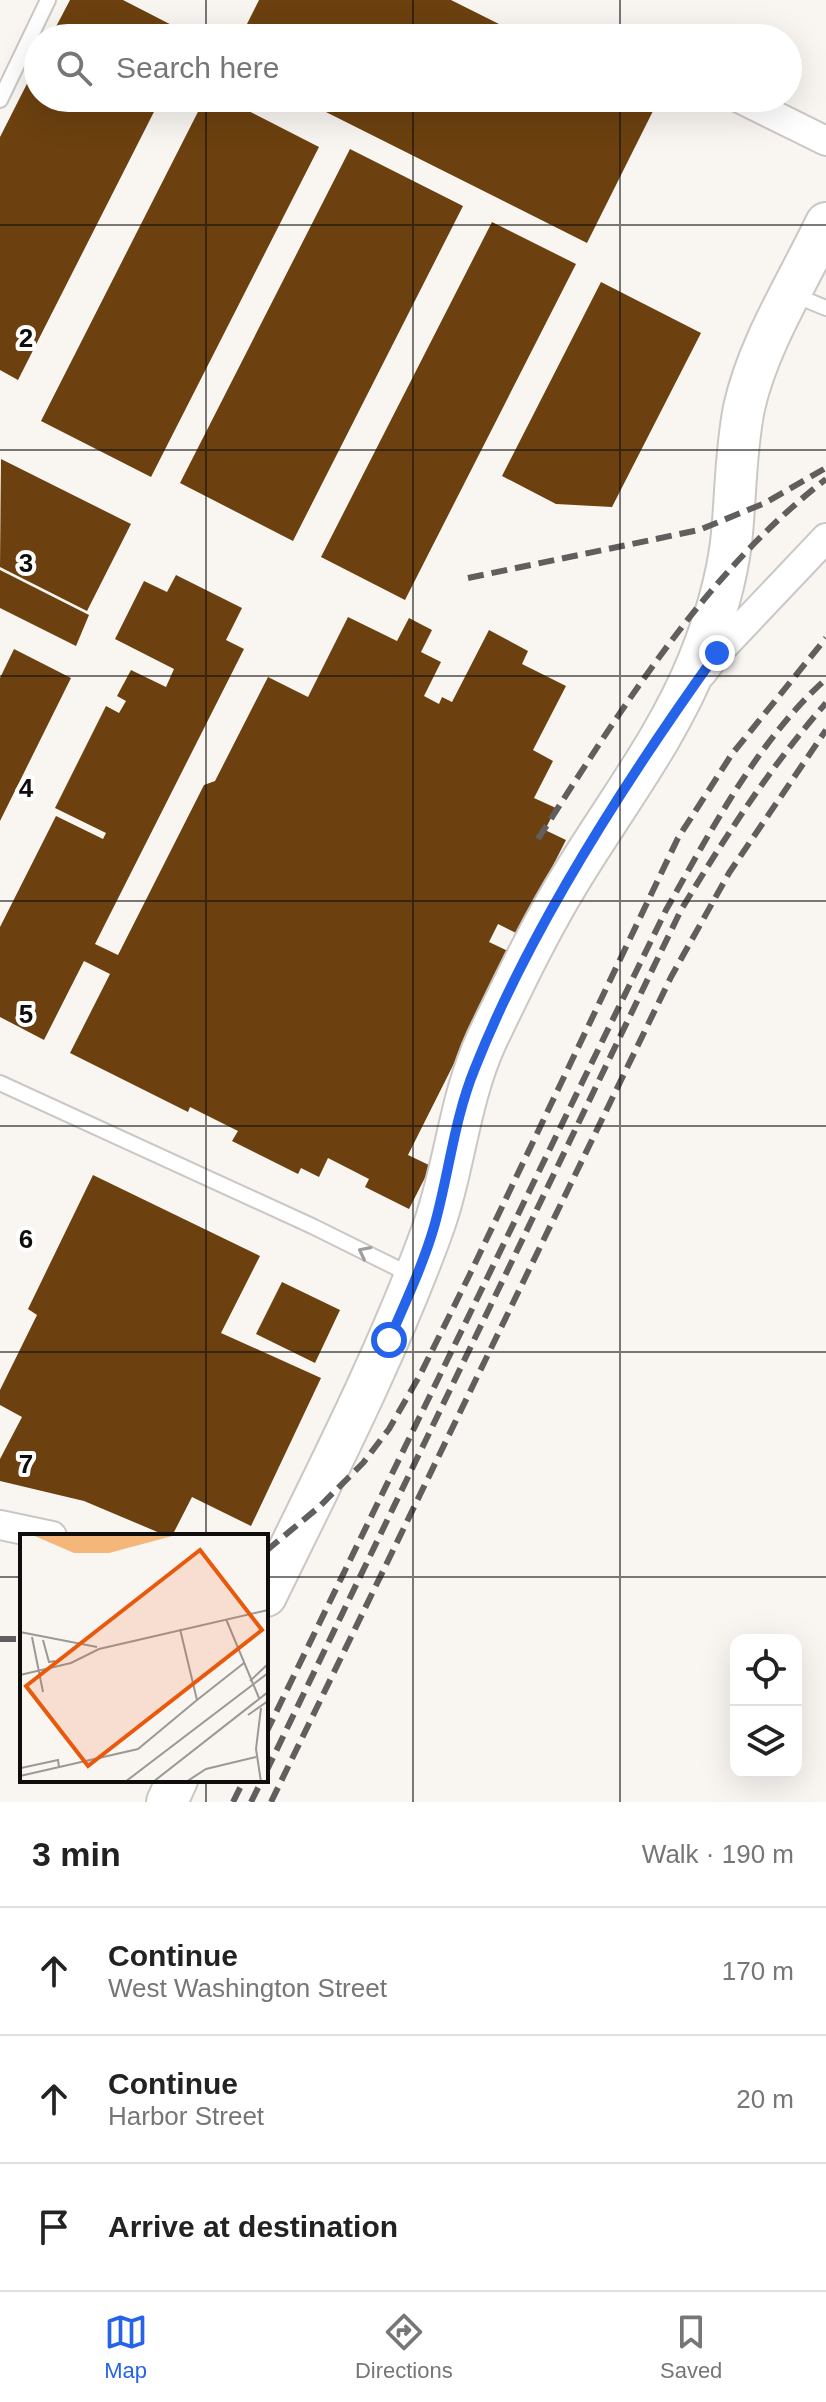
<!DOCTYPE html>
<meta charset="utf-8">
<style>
:root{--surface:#fff;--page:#f2f2f2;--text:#222;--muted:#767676;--line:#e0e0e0;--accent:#2563eb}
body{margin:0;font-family:Helvetica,sans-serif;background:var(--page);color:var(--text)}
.controls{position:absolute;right:24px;bottom:24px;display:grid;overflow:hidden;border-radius:16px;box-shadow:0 8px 32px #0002}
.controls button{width:72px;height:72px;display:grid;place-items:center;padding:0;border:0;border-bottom:2px solid var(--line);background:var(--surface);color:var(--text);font:40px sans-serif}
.stop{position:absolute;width:24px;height:24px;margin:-18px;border:6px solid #2563eb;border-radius:50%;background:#fff}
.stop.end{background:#2563eb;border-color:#fff;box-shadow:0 2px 8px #0008}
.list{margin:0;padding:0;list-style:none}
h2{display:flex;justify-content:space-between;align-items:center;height:104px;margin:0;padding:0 32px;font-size:34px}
h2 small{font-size:26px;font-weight:400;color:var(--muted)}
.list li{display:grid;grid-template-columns:52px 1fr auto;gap:24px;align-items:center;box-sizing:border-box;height:128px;padding:0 32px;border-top:2px solid var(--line)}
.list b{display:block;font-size:30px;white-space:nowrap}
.list p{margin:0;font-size:26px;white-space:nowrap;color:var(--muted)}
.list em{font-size:26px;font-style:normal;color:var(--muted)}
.icon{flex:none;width:44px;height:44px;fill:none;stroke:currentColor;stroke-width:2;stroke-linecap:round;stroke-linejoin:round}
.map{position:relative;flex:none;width:826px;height:1802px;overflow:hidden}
.search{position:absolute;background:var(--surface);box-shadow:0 8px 32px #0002;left:24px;right:24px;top:24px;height:88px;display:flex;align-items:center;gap:20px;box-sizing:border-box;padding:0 28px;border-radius:44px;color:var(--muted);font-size:30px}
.sheet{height:488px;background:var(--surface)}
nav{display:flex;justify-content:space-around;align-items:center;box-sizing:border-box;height:112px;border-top:2px solid var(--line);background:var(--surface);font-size:22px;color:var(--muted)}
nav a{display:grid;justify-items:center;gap:4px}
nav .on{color:var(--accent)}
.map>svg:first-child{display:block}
.building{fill:#6c410f}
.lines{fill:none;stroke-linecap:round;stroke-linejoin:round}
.lane-casing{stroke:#cbc7c4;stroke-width:18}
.street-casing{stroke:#cbc7c4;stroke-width:32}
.secondary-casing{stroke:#cbc7c4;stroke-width:44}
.lane{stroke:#fff;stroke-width:14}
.street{stroke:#fff;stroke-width:28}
.secondary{stroke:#fff;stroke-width:40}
.rail{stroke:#615f5d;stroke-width:6;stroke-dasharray:16 8;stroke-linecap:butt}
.oneway{stroke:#9f9f9e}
.route{stroke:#2563eb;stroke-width:10}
.grid{fill:none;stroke:#0f0e0d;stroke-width:2;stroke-opacity:0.55}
.inset-road{fill:none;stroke:#9b9996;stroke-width:2}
.view{fill:#e8590c;fill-opacity:0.15;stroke:#e8590c;stroke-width:4}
.inset-edge{fill:none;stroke:#0f0e0d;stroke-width:4}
.grid-label{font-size:26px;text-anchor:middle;font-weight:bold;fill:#0f0e0d;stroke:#fff;stroke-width:8;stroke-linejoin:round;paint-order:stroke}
</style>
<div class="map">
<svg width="826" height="1802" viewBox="0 0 826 1802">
<rect width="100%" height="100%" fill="#f9f6f2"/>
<path class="building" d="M70 0H123L193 36 50 38Z
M259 0H451L527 38H240Z
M38 62V98H161L18 380 0 370V137Z
M205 98H223L319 147 151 477 41 421Z
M298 98H647L657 103 587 243Z
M350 149 463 206 293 541 180 483Z
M492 222 576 264 405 600 321 557Z
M601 282 701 333 612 507 556 504 502 476Z
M1 459 131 524 87 611 0 567Z
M0 570 89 615 76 646 0 608Z
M176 575 242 608 226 640 244 649 95 944 118 955 204 785 215 781 268 677 308 697 348 617 397 641 409 618 432 630 421 652 441 662 424 696 439 704 442 697 452 702 489 630 528 651 522 664 566 686 533 750 553 761 534 798 556 808 545 830 566 840 518 934 498 924 489 942 510 952 408 1155 431 1166 409 1209 365 1187 369 1179 328 1158 319 1177 301 1168 298 1174 232 1141 238 1131 190 1107 188 1112 70 1053 110 974 84 961 44 1040 0 1017V927L56 816 103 839 106 833 55 808 106 706 119 713 126 701 117 696 131 670 166 687 174 669 115 639 144 581 167 592Z
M14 649 71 678 0 821V678Z
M93 1175 260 1256 221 1333 321 1378 251 1526 192 1497 172 1536H167L84 1501 0 1481V1459L22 1417 0 1405V1390L37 1315 28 1309Z
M282 1282 340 1310 315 1363 256 1334Z"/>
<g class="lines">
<defs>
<path id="lane" d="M0 100 48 0
M792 294 826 308
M0 1083 312 1226 411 1275"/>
<path id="street" d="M739 98 826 141
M702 673 717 653 826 538
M0 1525 52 1536"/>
<path id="secondary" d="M266 1596C324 1477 385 1359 431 1234 455 1170 458 1102 487 1039 514 983 541 926 574 873 617 803 669 735 699 659 714 622 726 582 731 543 736 498 735 453 744 408 758 344 798 282 826 223
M167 1802 177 1780"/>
</defs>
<use href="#lane" class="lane-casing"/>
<use href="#street" class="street-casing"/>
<use href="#secondary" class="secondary-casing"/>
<use href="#lane" class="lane"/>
<use href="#street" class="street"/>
<use href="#secondary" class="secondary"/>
<path class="rail" d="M468 578 699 530 765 503 824 469
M538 839C621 710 703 575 826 479
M266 1551 319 1507 363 1463 389 1429 420 1375 469 1276 678 838 732 754 826 638
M0 1639H22
M266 1733 666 910C711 831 757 741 826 679
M266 1772 681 910C725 837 770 767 826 703
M233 1802 244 1780
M251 1802 262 1780
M271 1802 671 977 729 873 826 730"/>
</g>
<defs><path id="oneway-chevron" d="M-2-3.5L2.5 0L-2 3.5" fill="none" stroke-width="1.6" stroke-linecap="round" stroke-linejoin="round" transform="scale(2)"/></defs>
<use class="oneway" href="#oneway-chevron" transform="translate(364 1252) rotate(-153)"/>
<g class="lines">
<path class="route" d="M389 1340C405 1303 423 1265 434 1227 449 1174 454 1119 475 1068 531 926 628 777 717 653"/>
</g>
<path class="grid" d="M206 0V38M413 0V38M620 0V38M206 98V1536M413 98V1802M620 98V1802M0 225H826M0 450H826M0 676H826M0 901H826M0 1126H826M0 1352H826M0 1577H22M266 1577H826M206 1780V1802"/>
<g transform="translate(20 1534)">
<rect width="248" height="248" fill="#f9f6f2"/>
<path d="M10 0H160L89 19H54Z" fill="#f5b679"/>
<path class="inset-road" d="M206 85 239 164M160 95 177 166 224 129M0 98 77 113M12 103 23 158M23 106 29 128 35 127M0 141 51 129 79 115 248 76M230 147 248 130M241 174 236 215 241 248M228 181 248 167M1 234 38 226 39 233M0 242 118 215 177 166M105 248 248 139M133 248 248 158M166 248 186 235 236 223"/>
<path class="view" d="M180 16 242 96 68 232 6 152Z"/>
<rect width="248" height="248" class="inset-edge"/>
</g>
<g class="grid-label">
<text x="26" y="347">2</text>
<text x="26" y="572">3</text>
<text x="26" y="797">4</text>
<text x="26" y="1023">5</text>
<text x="26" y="1248">6</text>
<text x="26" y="1473">7</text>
</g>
</svg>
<div class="controls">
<button><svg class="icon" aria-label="locate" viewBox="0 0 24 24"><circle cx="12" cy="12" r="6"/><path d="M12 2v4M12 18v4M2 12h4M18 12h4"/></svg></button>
<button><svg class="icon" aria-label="layers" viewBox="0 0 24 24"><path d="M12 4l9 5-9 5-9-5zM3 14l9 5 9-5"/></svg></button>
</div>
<div class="stop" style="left:389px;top:1340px"></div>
<div class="stop end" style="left:717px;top:653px"></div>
<div class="search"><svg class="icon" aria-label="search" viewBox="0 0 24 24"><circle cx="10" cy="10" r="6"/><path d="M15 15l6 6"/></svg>Search here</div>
</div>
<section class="sheet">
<h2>3 min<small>Walk · 190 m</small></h2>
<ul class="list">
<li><svg class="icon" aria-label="ahead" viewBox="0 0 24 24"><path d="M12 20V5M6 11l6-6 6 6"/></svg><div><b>Continue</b><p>West Washington Street</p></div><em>170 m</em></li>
<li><svg class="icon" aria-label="ahead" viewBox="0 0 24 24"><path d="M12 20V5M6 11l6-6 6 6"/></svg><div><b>Continue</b><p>Harbor Street</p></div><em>20 m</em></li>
<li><svg class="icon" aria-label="arrive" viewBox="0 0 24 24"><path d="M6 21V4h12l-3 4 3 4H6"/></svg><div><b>Arrive at destination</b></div></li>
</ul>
</section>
<nav>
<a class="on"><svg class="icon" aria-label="map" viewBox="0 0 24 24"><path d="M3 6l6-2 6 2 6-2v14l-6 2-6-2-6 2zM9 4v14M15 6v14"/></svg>Map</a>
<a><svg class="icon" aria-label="directions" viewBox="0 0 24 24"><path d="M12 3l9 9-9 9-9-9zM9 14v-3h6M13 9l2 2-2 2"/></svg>Directions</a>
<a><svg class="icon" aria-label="saved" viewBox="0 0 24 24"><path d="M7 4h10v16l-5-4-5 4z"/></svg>Saved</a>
</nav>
